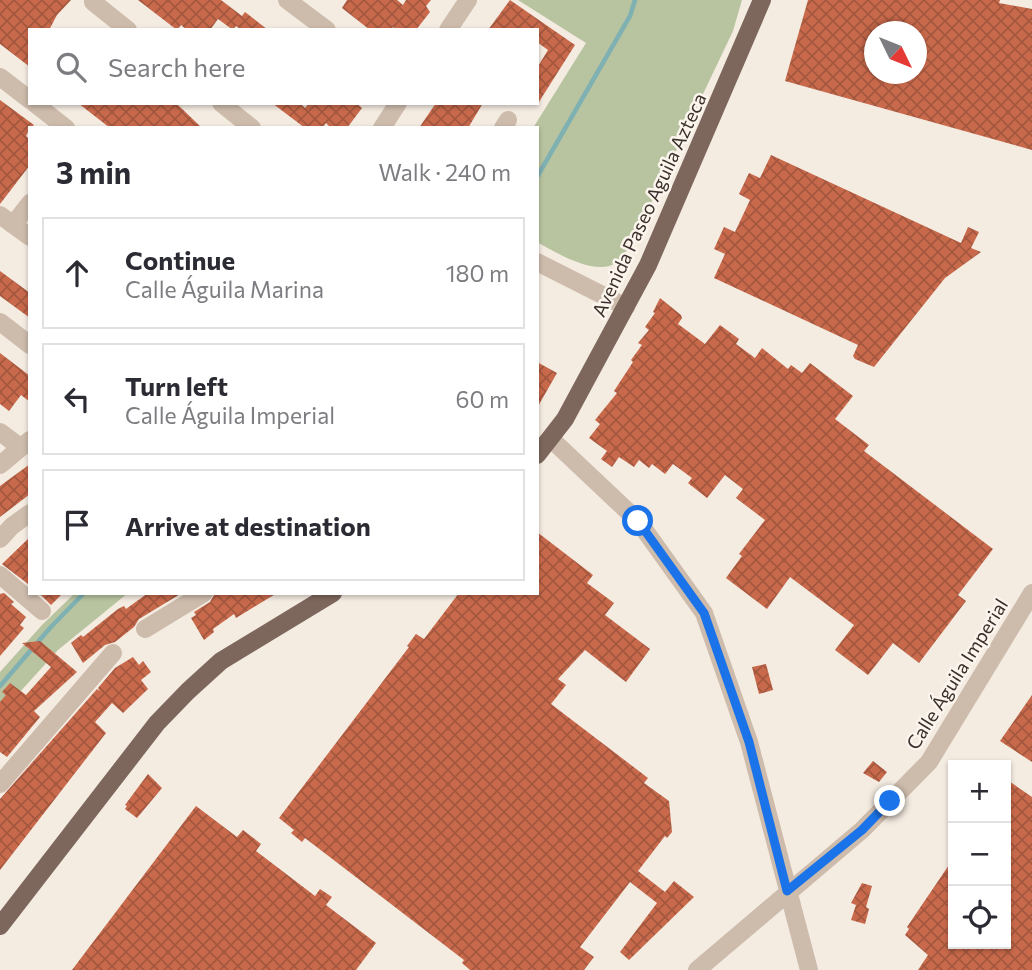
<!DOCTYPE html>
<meta charset="utf-8">
<style>
:root{--surface:#fff;--page:#f2f2f3;--text:#2b2b33;--muted:#7c7c81;--line:#e1e1e2}
body{margin:0;font-family:Commissioner,sans-serif;background:var(--page);color:var(--text)}
.controls{position:absolute;right:21px;bottom:21px;display:grid;overflow:hidden;border-radius:0px;box-shadow:0 2px 5px #0004}
.controls button{width:63px;height:63px;display:grid;place-items:center;padding:0;border:0;border-bottom:2px solid var(--line);background:var(--surface);color:var(--text);font:35px sans-serif}
.compass{position:absolute;left:864px;top:21px;width:63px;height:63px;border-radius:50%;background:var(--surface);box-shadow:0 2px 5px #0004;rotate:133deg}
.stop{position:absolute;width:21px;height:21px;margin:-16px;border:5px solid #1a73e8;border-radius:50%;background:#fff}
.stop.end{background:#1a73e8;border-color:#fff;box-shadow:0 2px 7px #0008}
.list{margin:0;padding:0;list-style:none}
h2{display:flex;justify-content:space-between;align-items:center;height:91px;margin:0;padding:0 28px;font-size:30px}
h2 small{font-size:23px;font-weight:400;color:var(--muted)}
.list li{display:grid;grid-template-columns:46px 1fr auto;gap:21px;align-items:center;box-sizing:border-box;height:112px;margin:0 14px 14px;padding:0 14px;border:2px solid var(--line);border-radius:0px}
.list b{display:block;font-size:26px;white-space:nowrap}
.list p{margin:0;font-size:23px;white-space:nowrap;color:var(--muted)}
.list em{font-size:23px;font-style:normal;color:var(--muted)}
.icon{flex:none;width:38px;height:38px;fill:none;stroke:currentColor;stroke-width:2;stroke-linecap:round;stroke-linejoin:round}
.map{position:relative;flex:none;width:1032px;height:970px;overflow:hidden}
.search{position:absolute;background:var(--surface);box-shadow:0 2px 5px #0004;left:28px;top:28px;width:511px;height:77px;display:flex;align-items:center;gap:18px;box-sizing:border-box;padding:0 24px;border-radius:0px;color:var(--muted);font-size:26px}
.panel{position:absolute;background:var(--surface);box-shadow:0 2px 5px #0004;left:28px;top:126px;width:511px;height:469px;border-radius:0px}
.map>svg:first-child{display:block}
.grass{fill:#b8c4a0}
.lines{fill:none;stroke-linecap:round;stroke-linejoin:round}
.stream{stroke:#7fb0b2;stroke-width:4.5}
.building{fill:url(#building-cross-hatch);fill-rule:evenodd}
.minor{stroke:#cdbbac;stroke-width:18}
.major{stroke:#7d675c;stroke-width:18}
.route{stroke:#1a73e8;stroke-width:9}
.labels{text-anchor:middle;stroke-width:5;stroke-linejoin:round;paint-order:stroke}
.street-label{font-size:19px;fill:#3b302b;stroke:#fbf5ee}
</style>
<div class="map">
<svg width="1032" height="970" viewBox="0 0 1032 970">
<defs>
<pattern id="building-cross-hatch" width="8" height="8" patternUnits="userSpaceOnUse" patternTransform="scale(1.75)"><rect width="8" height="8" fill="#c8694b"/><path d="M0 0l8 8M0 8l8-8" fill="none" stroke="#a4573f"/></pattern>
</defs>
<rect width="100%" height="100%" fill="#f4ebe1"/>
<path class="grass" d="M518 0H742L733 31 634 239C629 246 624 257 617 262 597 278 555 252 537 242V128H533L586 43Z
M75 593H128L58 650 0 714V672L42 625Z"/>
<g class="lines">
<path class="stream" d="M537 177 630 16 635 0
M0 686 50 628 84 593"/>
</g>
<path class="building" d="M0 0H71L57 15 49 30H30V67L0 44Z
M138 0H221L242 16 245 12 268 30H242L236 26 233 30 218 19 210 30H187L181 25 177 30Z
M347 0H397L403 5 406 0H431L426 6 430 12 416 30H396L393 27 391 30H370L342 8Z
M510 0 575 45 537 105V68L548 50 537 42V30H488Z
M808 0H1000L999 3 1032 9V150L785 81ZM874 32H916V74H874Z
M0 100 34 125 30 128 26 136 30 140V165L0 204Z
M78 103H176L202 128H110Z
M272 103H300L305 108 309 103H356L362 108 347 128H331L326 123 322 128H305Z
M436 103H483L468 128H419Z
M771 155 961 243 968 227 979 232 971 248 981 252 945 278 874 367 855 359 853 356 858 345 714 278 725 254 714 249 724 227 735 232 750 200 739 194 749 173 760 178Z
M0 271 30 293V318L0 296Z
M660 298 681 315 682 318 678 324 705 344 720 325 739 339 736 344 755 358 762 348 788 369 791 365 802 373 810 363 853 396 835 419 869 445 864 451 993 549 958 595 966 601 919 663 893 643 868 675 835 650 854 625 790 577 767 609 726 578 742 556 739 554 765 520 736 498 743 489 725 475 707 498 688 483 692 478 673 464 665 474 652 464 649 468 639 460 634 467 619 457 612 467 601 459 607 451 589 438 600 424 595 420 617 393 614 391 633 362 631 360 642 345 638 343 649 330 645 327 655 313 653 312Z
M0 353 30 376V402L21 395 9 411 0 404Z
M537 362 557 373 537 408Z
M30 464V494L0 517V486Z
M537 532 593 575 587 583 614 603 605 615 650 649 626 682 585 650 558 679 566 685 551 704 648 778 644 783 669 801 672 832 667 838 665 836 638 871 665 892 674 881 694 897 629 960 620 952 657 903 630 882 580 947 594 957 584 970H470L462 963 464 960 305 838 302 842 291 833 294 830 279 818 409 647 407 646 416 634 424 639 459 593H537Z
M30 537V582L28 584 2 564Z
M4 593 14 602 11 604 26 617 20 625 24 628 0 656V594Z
M39 593H63L51 605Z
M148 593H182L139 619 134 627 115 642 105 645 83 663 71 643 81 635 83 637 118 609 124 606 126 609Z
M215 593H277L236 618 234 614 213 629 214 632 204 640 191 618 196 615 194 612 210 602Z
M40 641 77 672 34 711 40 717 7 757 0 752V702L6 695 2 692 10 683 26 695 51 667 22 643Z
M133 657 139 665 143 661 151 672 141 680 148 689 123 713 112 703 95 722 106 733 0 870V799L97 689 100 691 98 688 115 668Z
M766 664 773 690 759 694 752 667Z
M1032 695V762L1000 741Z
M873 761 887 772 879 782 863 773Z
M148 774 162 788 137 818 125 809 127 806 125 805Z
M1006 779 1032 797V970H918L928 955 905 935 909 929 907 927 953 859V944H1006Z
M196 806 237 837 243 830 261 844 256 851 315 896 320 889 332 897 326 905 376 943 356 970H72Z
M862 883 872 886 866 907 869 909 865 924 851 920 856 905 851 903Z"/>
<g class="lines">
<path class="minor" d="M287 0 327 30
M93 2 128 30
M448 30 468 0
M0 77 30 100
M34 103 66 128
M221 103 252 128
M382 128 398 103
M503 128 508 120
M0 215 30 237
M13 225 30 203
M537 262 626 307
M0 322 30 345
M0 432 20 447
M551 439 638 521 704 613 749 742 809 970
M0 465 30 440
M0 539 12 526 30 513
M0 575 42 611
M145 629 204 593
M0 784 113 653
M697 970 862 830 929 762 1032 593"/>
<path class="major" d="M537 455 565 419 648 265 762 0
M0 926 157 723 188 691 221 661 333 593"/>
</g>
<g class="lines">
<path class="route" d="M638 521 704 613 749 742 787 891 862 830 890 801"/>
</g>
<g class="labels">
<g class="street-label">
<text transform="translate(649 205) rotate(-65)" y="7">Avenida Paseo Aguila Azteca</text>
<text transform="translate(957 674) rotate(-58)" y="7">Calle Águila Imperial</text>
</g>
</g>
</svg>
<div class="controls">
<button>+</button>
<button>−</button>
<button><svg class="icon" aria-label="locate" viewBox="0 0 24 24"><circle cx="12" cy="12" r="6"/><path d="M12 2v4M12 18v4M2 12h4M18 12h4"/></svg></button>
</div>
<svg class="compass" viewBox="-18 -18 36 36"><path d="M0-13l5 13h-10z" fill="#e53935"/><path d="M0 13l5-13h-10z" fill="#7c7c81"/></svg>
<div class="stop" style="left:638px;top:521px"></div>
<div class="stop end" style="left:890px;top:801px"></div>
<div class="search"><svg class="icon" aria-label="search" viewBox="0 0 24 24"><circle cx="10" cy="10" r="6"/><path d="M15 15l6 6"/></svg>Search here</div>
<section class="panel">
<h2>3 min<small>Walk · 240 m</small></h2>
<ul class="list">
<li><svg class="icon" aria-label="ahead" viewBox="0 0 24 24"><path d="M12 20V5M6 11l6-6 6 6"/></svg><div><b>Continue</b><p>Calle Águila Marina</p></div><em>180 m</em></li>
<li><svg class="icon" aria-label="left" viewBox="0 0 24 24"><path d="M17 20v-9H6M10 6l-5 5 5 5"/></svg><div><b>Turn left</b><p>Calle Águila Imperial</p></div><em>60 m</em></li>
<li><svg class="icon" aria-label="arrive" viewBox="0 0 24 24"><path d="M6 21V4h12l-3 4 3 4H6"/></svg><div><b>Arrive at destination</b></div></li>
</ul>
</section>
</div>
